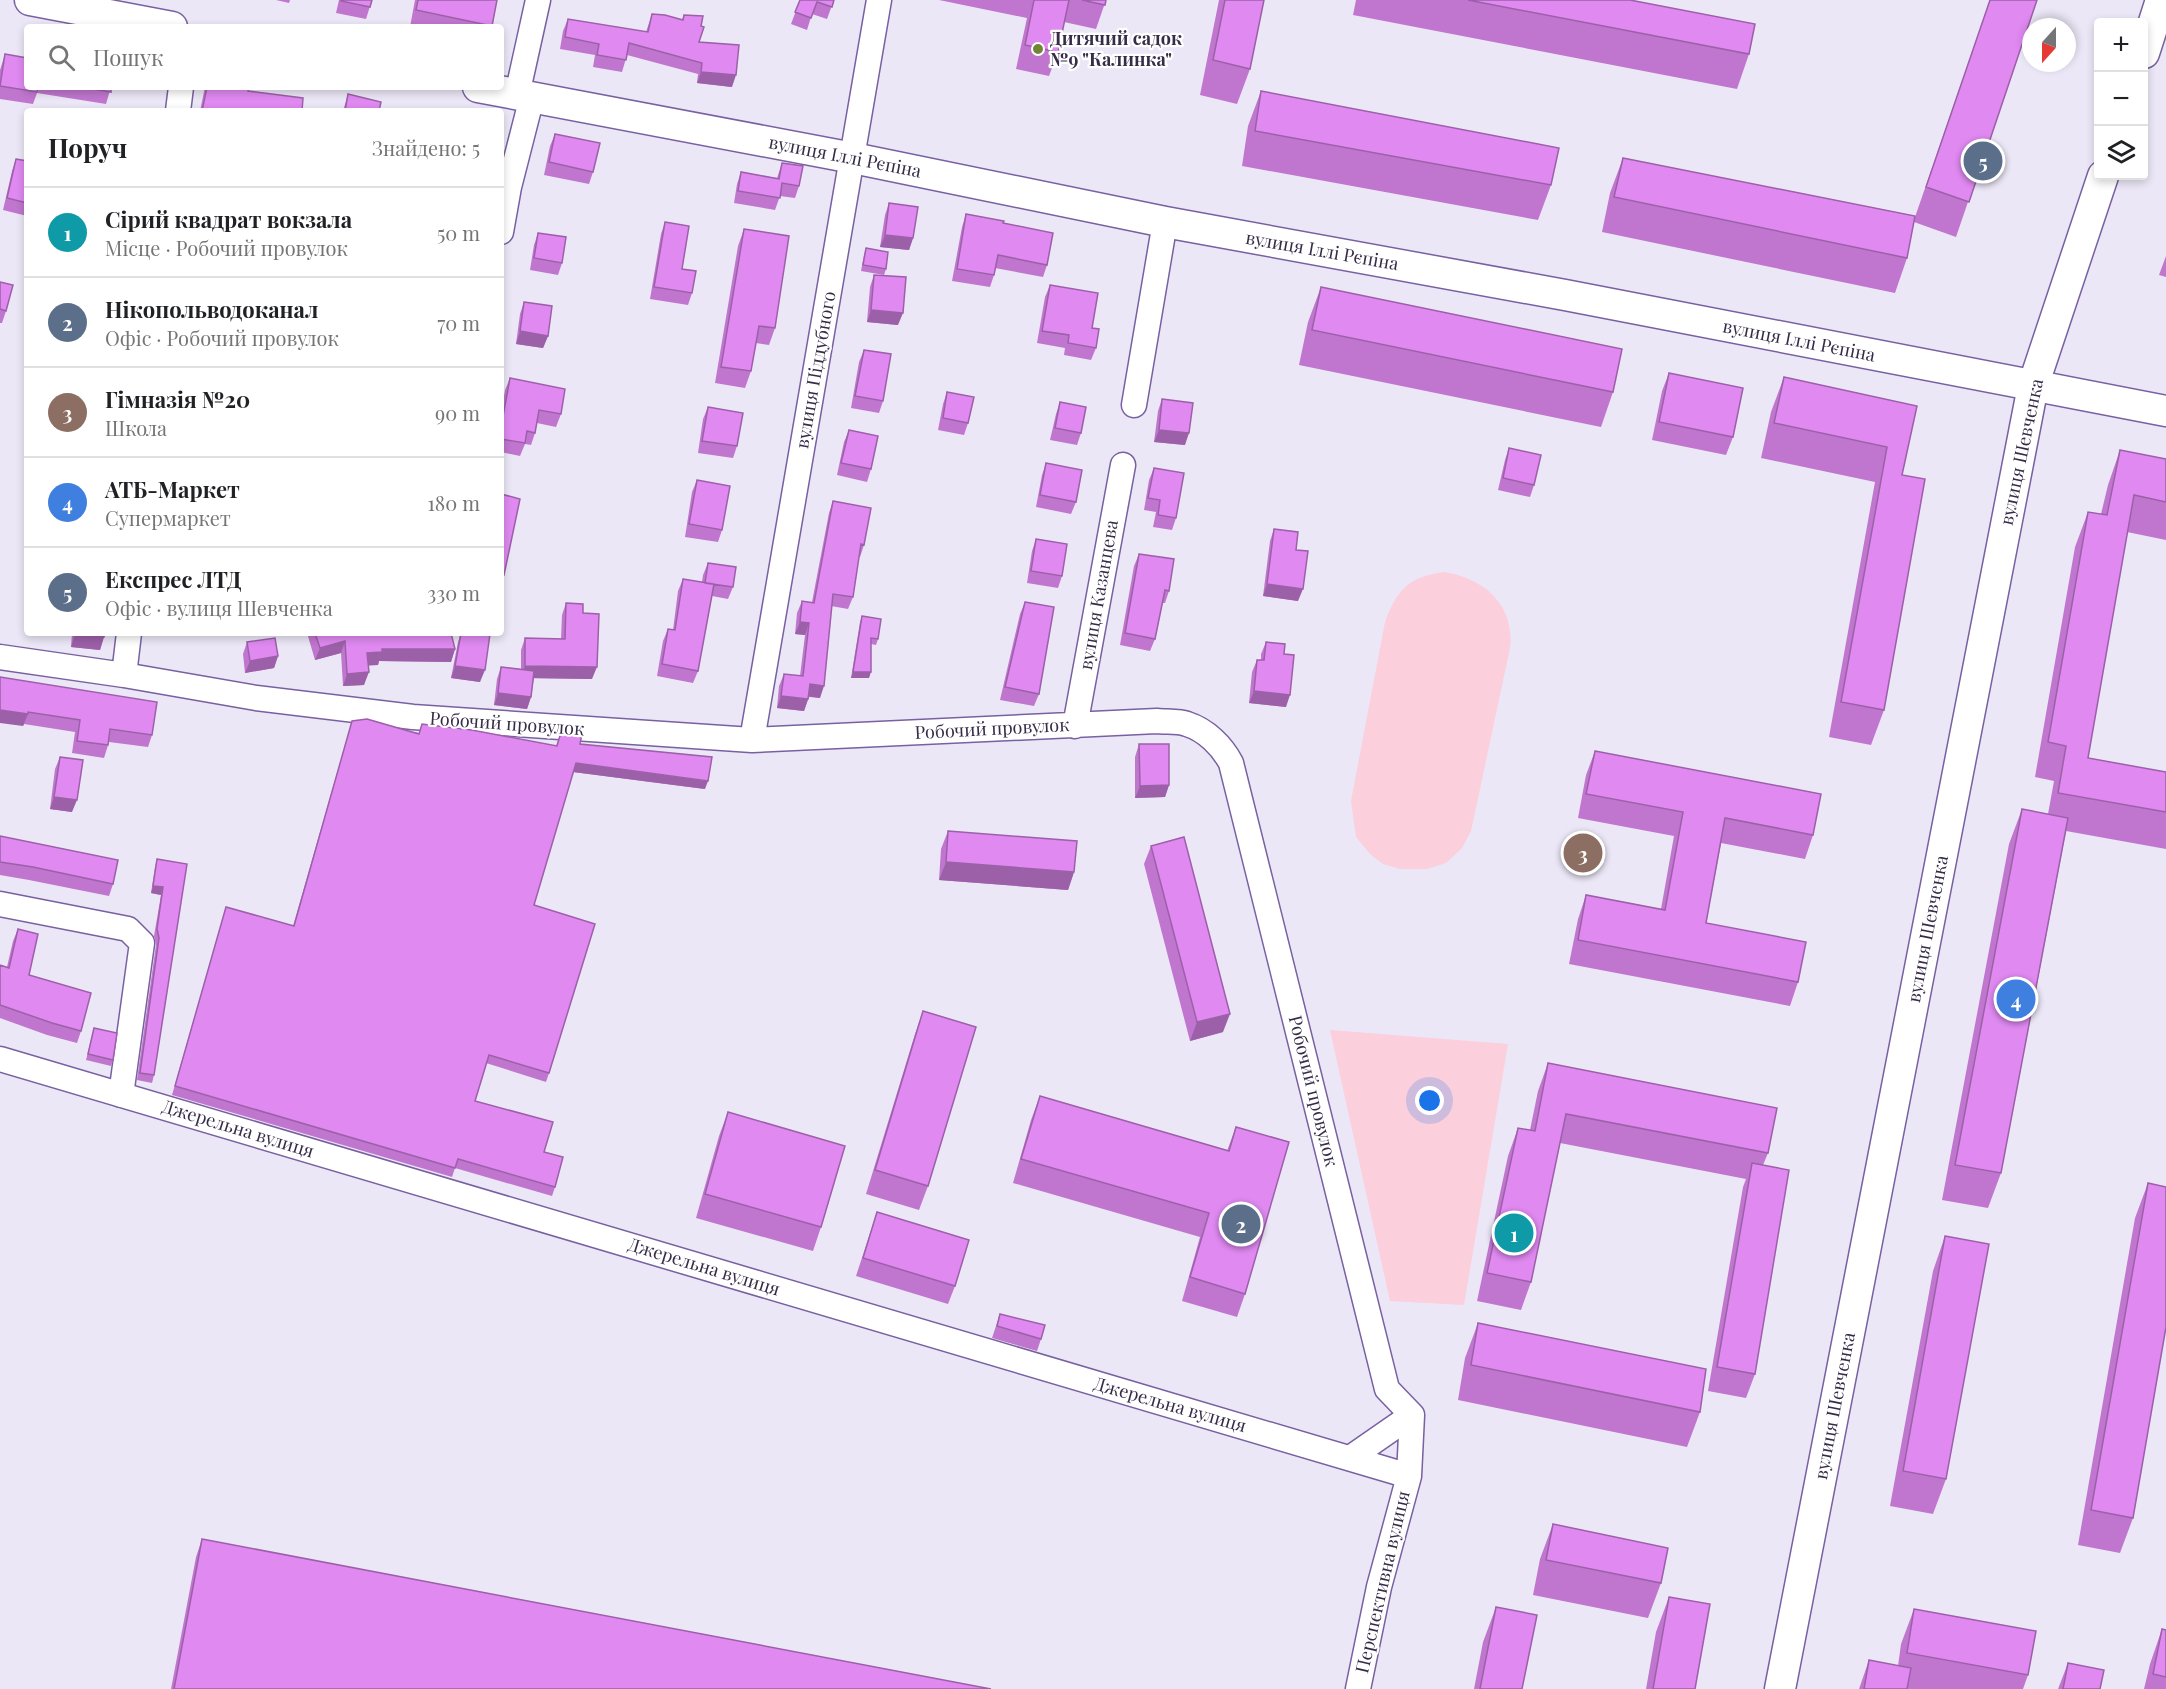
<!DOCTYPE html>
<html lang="uk">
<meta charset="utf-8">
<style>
:root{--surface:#fff;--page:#f2f2f2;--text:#202124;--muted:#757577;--line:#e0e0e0;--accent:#738535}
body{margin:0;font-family:"Playfair Display",serif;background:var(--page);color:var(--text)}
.controls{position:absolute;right:18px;top:18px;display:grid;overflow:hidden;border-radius:6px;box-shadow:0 3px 9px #0003}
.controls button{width:54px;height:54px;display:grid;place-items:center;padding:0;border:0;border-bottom:2px solid var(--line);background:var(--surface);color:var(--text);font:30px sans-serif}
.compass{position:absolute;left:2022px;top:18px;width:54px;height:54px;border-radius:50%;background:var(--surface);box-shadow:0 3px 9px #0003;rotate:201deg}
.you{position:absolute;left:1430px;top:1101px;width:21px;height:21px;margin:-15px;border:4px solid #fff;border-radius:50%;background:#1a73e8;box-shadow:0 0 0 9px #1a73e833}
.badge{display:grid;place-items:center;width:39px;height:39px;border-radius:50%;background:var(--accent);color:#fff;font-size:20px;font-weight:700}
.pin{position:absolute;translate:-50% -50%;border:3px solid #fff;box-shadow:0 2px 6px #0006}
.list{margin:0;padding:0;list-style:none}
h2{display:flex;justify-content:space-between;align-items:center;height:78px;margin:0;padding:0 24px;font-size:26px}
h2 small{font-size:20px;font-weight:400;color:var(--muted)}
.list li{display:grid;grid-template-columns:39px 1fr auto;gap:18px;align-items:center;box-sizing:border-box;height:90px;padding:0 24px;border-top:2px solid var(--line)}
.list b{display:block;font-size:22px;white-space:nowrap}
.list p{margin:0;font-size:20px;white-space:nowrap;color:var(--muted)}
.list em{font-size:20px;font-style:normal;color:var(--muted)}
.icon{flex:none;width:33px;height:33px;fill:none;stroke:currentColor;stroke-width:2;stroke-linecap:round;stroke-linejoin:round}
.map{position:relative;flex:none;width:2166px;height:1689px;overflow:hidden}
.search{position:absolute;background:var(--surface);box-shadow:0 3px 9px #0003;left:24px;top:24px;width:480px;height:66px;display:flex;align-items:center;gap:15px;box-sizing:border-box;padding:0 21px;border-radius:6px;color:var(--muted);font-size:22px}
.panel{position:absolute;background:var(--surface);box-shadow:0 3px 9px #0003;left:24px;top:108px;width:480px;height:528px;border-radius:6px}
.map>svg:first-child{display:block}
.green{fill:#fbcfdb}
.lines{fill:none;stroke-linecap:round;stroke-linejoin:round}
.minor-casing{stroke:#7860a1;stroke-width:27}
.tertiary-casing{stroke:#7860a1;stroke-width:33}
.minor{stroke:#fff;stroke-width:24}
.tertiary{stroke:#fff;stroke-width:30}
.wall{fill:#c076cf}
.shaded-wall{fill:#9c60a9}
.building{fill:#df89f1;stroke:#9c60a9;stroke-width:1.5}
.poi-dot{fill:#738535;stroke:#fff;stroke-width:2}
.labels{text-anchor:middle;stroke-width:4.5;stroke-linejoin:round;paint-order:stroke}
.poi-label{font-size:18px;font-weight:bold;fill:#362c48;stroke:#fff;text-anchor:start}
.street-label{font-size:18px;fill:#362c48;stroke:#fff}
</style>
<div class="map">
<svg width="2166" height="1689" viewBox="0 0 2166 1689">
<rect width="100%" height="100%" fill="#ece7f6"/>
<path class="green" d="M1444 572C1484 578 1515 605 1510 648L1471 831 1462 848 1446 863 1427 869H1400L1383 864 1370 854 1356 837 1351 801 1385 622C1397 590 1408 577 1444 572Z
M1330 1030 1508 1044 1464 1305 1390 1301Z"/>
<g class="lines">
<defs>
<path id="minor" d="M517 95 538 0
M178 111 181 87
M501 232 509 187 532 97
M1134 405 1165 222
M0 657 124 675 256 698 413 717 752 740 1157 721C1167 722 1179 721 1187 724 1206 730 1222 746 1231 763L1387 1389 1412 1415 1409 1476 1379 1587 1358 1689
M124 675 129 633
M1075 726 1123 465
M752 740 879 0
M0 904 128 929 142 943 121 1095
M0 1059 1409 1476
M1350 1458 1412 1415"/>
<path id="tertiary" d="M30 0 172 27
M2144 53 2161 0
M478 87 853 158 1165 222 1565 295 2166 411
M1780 1689 2033 386 2103 176"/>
</defs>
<use href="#minor" class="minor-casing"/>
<use href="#tertiary" class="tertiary-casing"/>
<use href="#minor" class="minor"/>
<use href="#tertiary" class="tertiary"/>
</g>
<path class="wall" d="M276 0H290L289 3Z
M339 0H372L366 19 336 13Z
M415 0H497L492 27H410Z
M800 0H834L827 19 812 14 807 30 791 24Z
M939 0H1106L1096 29 1064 22 1058 52 1049 76 1016 69 1027 18Z
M1219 0H1264L1250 69 1237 104 1200 95Z
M1356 0H1630L1749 54 1737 89 1353 15Z
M1990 0H2037L1956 237 1914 222 1907 258 1895 293 1602 232 1610 193 1623 158 1914 220Z
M652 14 682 20 684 15 699 42 732 87 697 83 698 74 627 55 622 72 593 67 595 55 560 49 563 31 568 19 646 32Z
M5 54 27 87H111L106 104 37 93 33 104 0 99V70Z
M205 87H249L248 91 302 111H200Z
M1261 91 1551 185 1538 220 1242 166 1248 126Z
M348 94 379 111H343Z
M555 134 593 172 589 184 544 175 550 146Z
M16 159 27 161V216L3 210 12 171Z
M782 163 799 186 795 198 780 196 775 210 734 203 737 184 741 172 777 178Z
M889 203 913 238 909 250 880 247 885 215Z
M966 214 1003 223 1047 265 1043 277 995 268 994 275 990 287 952 281 962 227Z
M665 222 682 269 692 293 688 305 650 299 661 234Z
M744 229 775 328 769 345 756 343 751 371 745 388 715 383 738 246Z
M538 233 562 263 558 275 530 270 534 245Z
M866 248 886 269 884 275 861 271 864 255Z
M2166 256V277L2159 275Z
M874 275 898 325 867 322 870 287Z
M0 282 6 311 2 323H0Z
M1050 285 1092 328 1096 348 1091 360 1064 355 1065 348 1037 343 1045 297Z
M1321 287 1613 392 1601 427 1299 365 1308 322Z
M524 302 548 336 543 348 516 344 520 314Z
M864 350 883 401 879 413 851 408 859 362Z
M1669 373 1733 437 1726 455 1652 440 1662 391Z
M1784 377 1917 406 1902 475 1884 710 1871 745 1829 737 1875 482 1761 458 1771 412Z
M510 378 561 414 556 427 537 423 535 433 531 445 525 444 520 456 501 452V414L505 390Z
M947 392 968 423 964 435 938 430 943 404Z
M1162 399 1185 445 1154 442 1158 411Z
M1060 402 1081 433 1077 445 1050 440 1056 414Z
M708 407 737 446 733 458 698 453 703 419Z
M849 430 871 469 867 482 837 475 844 442Z
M1509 448 1534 485 1530 497 1498 490 1505 460Z
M2120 450 2166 459V540L2127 532 2088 758 2166 772V849L2066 831 2001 1173 1988 1208 1942 1200 2009 844 2022 809 2048 814 2054 781 2035 777 2075 547 2088 512 2101 514 2108 485Z
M1046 463 1076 502 1071 514 1036 507 1042 475Z
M1154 468 1176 518 1172 530 1153 527 1156 512 1144 510 1149 480Z
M697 480 722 530 718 542 685 537 692 492Z
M833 501 864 545 860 557H859L853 597 848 609 831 606 820 698 809 697 804 711 777 708 779 686 784 674 800 676 805 635 795 634 797 613 802 601 812 602 829 513Z
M1274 529 1296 550 1298 601 1263 596 1270 541Z
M1036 539 1062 576 1058 588 1027 583 1032 551Z
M1139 554 1169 591 1165 603H1162L1155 639 1150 651 1120 645 1134 566Z
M708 563 733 587 728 599 712 596 698 671 693 683 657 676 663 641 668 629 673 630 678 591 683 579 702 582 703 575Z
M1025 602 1039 694 1034 706 1000 700 1020 614Z
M566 603 583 613 592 679 534 678 531 697 527 709 494 705 497 679 501 667 521 669V650L525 638 561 639 562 615Z
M862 616 878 639 876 645 871 644 869 678H851L860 622Z
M72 633H105L100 650 71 647Z
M307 633H451L455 649 451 662 379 661 378 665H368L364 685 343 686 341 653 315 660Z
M461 633H485L480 682 451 678 458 642Z
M247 642 278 656 274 668 245 673 243 654Z
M1266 642 1284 654 1286 707 1249 703 1252 672 1257 660H1261V654Z
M0 677 152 735 148 747 109 742 104 758 72 753 75 732 24 724 23 726Z
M352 721 419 733 422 724 556 746 561 732 580 744 705 789 573 772 534 905 549 1073 546 1082 486 1063 475 1101 544 1152 555 1187 552 1196 455 1168 452 1177 172 1095 226 907 293 926Z
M1139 744 1169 785 1165 797 1135 798V757Z
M1595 751 1813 835 1805 859 1721 843 1706 923 1798 982 1790 1006 1569 964 1578 919 1586 895 1661 909 1674 836 1578 818 1586 775Z
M60 757 72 812 50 809 55 769Z
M948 831 1074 872 1068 890 939 880 941 849Z
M0 836 113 884 109 896 29 880 0 875Z
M1151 846 1223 1032 1190 1041 1144 864Z
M157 859 187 864 154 1075 152 1083 137 1080 156 945 154 936 161 895 151 893 155 867Z
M18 929 29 975 81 1031 77 1043 47 1035 0 1018V965L7 967 13 941Z
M923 1011 928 1186 919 1210 866 1194 915 1034Z
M94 1028 113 1060 111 1066 86 1060Z
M1548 1063 1768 1153 1763 1165 1755 1374 1746 1398 1708 1391 1743 1187 1746 1179 1560 1143 1531 1282 1521 1310 1477 1301 1508 1156 1518 1128 1530 1130 1538 1091Z
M1040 1096 1227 1151 1236 1127 1245 1294 1237 1317 1182 1301 1200 1237 1013 1183 1031 1120Z
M728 1112 821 1227 813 1251 696 1218 719 1136Z
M2148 1183 2133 1518 2120 1553 2078 1545 2135 1218Z
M877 1212 955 1286 948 1304 856 1276Z
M1945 1236 1946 1479 1933 1514 1890 1506 1933 1271Z
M1000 1314 1041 1339 1037 1351 992 1338Z
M1478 1323 1700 1412 1687 1447 1458 1400 1465 1358Z
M1553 1524 1661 1583 1648 1618 1533 1595 1540 1559Z
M202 1539 991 1689H171L196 1557Z
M1669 1597 1695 1689H1646L1656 1632Z
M1496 1607 1522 1689H1474L1483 1642Z
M1914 1609 2028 1675 2023 1689H1859L1869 1660 1898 1666 1901 1644Z
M2162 1629 2166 1630V1689H2144L2150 1664Z
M2068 1663 2100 1689H2058Z"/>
<path class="shaded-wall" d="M701 72 736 75 732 87 697 83Z
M885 235 913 238 909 250 880 247Z
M871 310 903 313 898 325 867 322Z
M520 331 548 336 543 348 516 344Z
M1159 430 1189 433 1185 445 1154 442Z
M1267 584 1303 589 1298 601 1263 596Z
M800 622 809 623 805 635 795 634Z
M75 634 104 637 100 650 71 647Z
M345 641 341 653 315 660 320 648Z
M382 649H455L451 662 379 661 378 665 363 666 367 653Z
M278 656 274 668 245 673 250 661Z
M455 666 485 670 480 682 451 678Z
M525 666 597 667 592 679 520 678Z
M369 672 364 685 343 686 347 674Z
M853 672H871L869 678H851Z
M810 684 824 686 820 698 806 696Z
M1254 691 1290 695 1286 707 1249 703Z
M498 693 531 697 527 709 494 705Z
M781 696 808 699 804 711 777 708Z
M0 710 28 714 23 726 0 723Z
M576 763 708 781 705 789 573 772Z
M1169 785 1165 797 1135 798 1140 786Z
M54 797 77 800 72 812 50 809Z
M946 862 1074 872 1068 890 939 880Z
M153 886 163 887 161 895 151 893Z
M1230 1014 1223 1032 1190 1041 1197 1022Z"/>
<path class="building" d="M341 0H372L370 7 341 1Z
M418 0H497L492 26 416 10Z
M800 0H834L832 7 817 2 811 18 795 12Z
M1034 0H1069L1058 52 1025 45Z
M1082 0H1106L1105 5Z
M1225 0H1264L1250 69 1213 60Z
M1468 0H1630L1755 24 1749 54Z
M1990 0H2037L1969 202 1926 187Z
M652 14 665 15 683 20 684 15 703 16 701 26 704 27 699 42 739 45 736 75 701 72 702 63 629 43 626 60 597 55 599 44 565 37 568 19 648 32Z
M5 54 27 58V87H38L37 92 0 86Z
M82 87H111V92Z
M207 87H249L248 91 303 98 302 111H202Z
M1261 91 1559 148 1551 185 1255 131Z
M348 94 381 102 379 111H345Z
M555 134 600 143 593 172 549 162Z
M1623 158 1915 216 1907 258 1614 197Z
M16 159 27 161V203L7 198Z
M782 163 803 166 799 186 782 183 780 198 738 191 741 172 779 179Z
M889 203 918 207 913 238 885 235Z
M966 214 1004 221 1003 223 1053 233 1047 265 998 255 994 275 957 269Z
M665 222 689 226 682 269 696 271 692 293 654 287Z
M744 229 789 236 775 328 759 326 751 371 721 367Z
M538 233 566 237 562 263 534 258Z
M866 248 888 252 886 269 863 265Z
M874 275 906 277 903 313 871 310Z
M0 282 13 285 6 311 0 309Z
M1050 285 1098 293 1092 328 1099 329 1096 348 1068 343 1069 335 1042 331Z
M1321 287 1622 349 1613 392 1312 330Z
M524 302 552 306 548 336 520 331Z
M864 350 891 354 883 401 855 396Z
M1669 373 1743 388 1733 437 1659 422Z
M1784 377 1917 406 1902 475 1925 479 1884 710 1841 702 1887 447 1774 423Z
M510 378 565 389 561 414 539 410 535 433 527 431 525 443 501 439V427Z
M947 392 974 397 968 423 943 418Z
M1162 399 1193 403 1189 433 1159 430Z
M1060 402 1086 407 1081 433 1055 428Z
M708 407 743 413 737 446 702 441Z
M849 430 878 436 871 469 841 463Z
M1509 448 1541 455 1534 485 1503 478Z
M2120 450 2166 459V502L2134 495 2088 758 2166 772V812L2058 793 2066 746 2048 742 2088 512 2107 515Z
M1046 463 1082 470 1076 502 1040 495Z
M1154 468 1184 473 1176 518 1158 515 1160 500 1148 498Z
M697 480 730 486 722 530 689 524Z
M501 494 520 499 504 575 501 574Z
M833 501 871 508 864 545 861 544 853 597 833 594 824 686 810 684 808 699 781 696 784 674 803 676 809 623 800 622 802 601 814 603Z
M1274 529 1298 532 1296 550 1308 551 1303 589 1267 584Z
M1036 539 1067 544 1062 576 1031 571Z
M1139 554 1174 559 1169 591 1165 590 1155 639 1125 633Z
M708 563 736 567 733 587 705 583Z
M683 579 714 584 698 671 662 664 668 629 675 630Z
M1025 602 1054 607 1039 694 1005 687Z
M566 603 583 604V613L599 614 597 667 525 666V638L565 639Z
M862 616 881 619 878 639 871 638V672H853Z
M75 633H105L104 637 75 634Z
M315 633H451L455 649H382V652L367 653 369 672 347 674 345 641 320 648Z
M461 633 490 634 485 670 455 666Z
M275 638 278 656 250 661 247 642Z
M1266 642 1285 644 1284 654 1294 655 1290 695 1254 691 1257 660H1264Z
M501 667 534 671 531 697 498 693Z
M0 677 157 702 152 735 110 729 108 745 77 741 80 720 28 712V714L0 710Z
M367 719 419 734 422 724 472 730 557 746 561 732 582 734 580 744 712 757 708 781 576 763 534 905 595 924 549 1073 489 1055 475 1101 553 1122 544 1152 563 1157 555 1187 458 1159 455 1168 175 1086 226 907 294 926 352 721Z
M1139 744H1169V785L1140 786Z
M1595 751 1821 794 1813 835 1725 818 1706 923 1806 942 1798 982 1578 940 1586 895 1665 910 1683 812 1586 794Z
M60 757 83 760 77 800 54 797Z
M2022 809 2068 818 2001 1173 1955 1165Z
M948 831 1077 841 1074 872 946 862Z
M0 836 118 860 113 884 33 867 0 862Z
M1184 837 1230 1014 1197 1022 1151 846Z
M157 859 187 864 154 1075 140 1073 159 938 157 929 163 887 153 886Z
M18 929 38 934 29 975 91 993 81 1031 52 1023 0 1005V965L9 968Z
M923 1011 976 1027 928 1186 875 1170Z
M94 1028 117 1033 113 1060 88 1054Z
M1548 1063 1777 1108 1768 1153 1566 1114 1531 1282 1487 1273 1518 1128 1535 1131Z
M1040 1096 1229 1151 1236 1127 1289 1142 1245 1294 1190 1277 1209 1213 1021 1159Z
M728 1112 845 1146 821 1227 705 1194Z
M1752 1163 1789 1170 1755 1374 1717 1367Z
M2148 1183 2166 1187V1327L2133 1518 2091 1510Z
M877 1212 969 1240 955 1286 863 1258Z
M1945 1236 1989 1244 1946 1479 1903 1471Z
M1000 1314 1045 1325 1041 1339 997 1326Z
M1478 1323 1706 1369 1700 1412 1471 1365Z
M1553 1524 1668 1548 1661 1583 1546 1560Z
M202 1539 991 1689H174Z
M1669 1597 1710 1604 1695 1689H1653Z
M1496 1607 1537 1615 1522 1689H1480Z
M1914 1609 2036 1631 2028 1675 1907 1653Z
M2162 1629 2166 1630V1677L2153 1674Z
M1869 1660 1911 1668 1907 1689H1864Z
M2068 1663 2104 1670 2100 1689H2063Z"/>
<circle class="poi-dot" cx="1038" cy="49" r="6"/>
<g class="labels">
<g class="poi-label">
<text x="1050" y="45">Дитячий садок<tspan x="1050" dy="21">№9 "Калинка"</tspan></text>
</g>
<g class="street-label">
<text transform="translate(845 157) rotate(11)" y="6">вулиця Іллі Рєпіна</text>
<text transform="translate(1322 251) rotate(10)" y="6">вулиця Іллі Рєпіна</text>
<text transform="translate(1799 341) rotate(11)" y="6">вулиця Іллі Рєпіна</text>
<text transform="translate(816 370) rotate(-80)" y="6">вулиця Піддубного</text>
<text transform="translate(2022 452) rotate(-78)" y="6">вулиця Шевченка</text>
<text transform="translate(1099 595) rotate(-80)" y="6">вулиця Казанцева</text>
<text transform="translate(507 724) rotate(4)" y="6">Робочий провулок</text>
<text transform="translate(992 729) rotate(-3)" y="6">Робочий провулок</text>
<text transform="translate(1928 929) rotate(-79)" y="6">вулиця Шевченка</text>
<text transform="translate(1313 1091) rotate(76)" y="6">Робочий провулок</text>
<text transform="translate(238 1129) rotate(17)" y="6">Джерельна вулиця</text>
<text transform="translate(704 1267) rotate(17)" y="6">Джерельна вулиця</text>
<text transform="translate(1170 1405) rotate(16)" y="6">Джерельна вулиця</text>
<text transform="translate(1835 1406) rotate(-79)" y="6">вулиця Шевченка</text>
<text transform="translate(1383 1582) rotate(-77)" y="6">Перспективна вулиця</text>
</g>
</g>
</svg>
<div class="controls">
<button>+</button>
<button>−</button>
<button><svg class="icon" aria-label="layers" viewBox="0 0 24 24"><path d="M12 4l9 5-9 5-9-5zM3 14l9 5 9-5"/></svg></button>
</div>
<svg class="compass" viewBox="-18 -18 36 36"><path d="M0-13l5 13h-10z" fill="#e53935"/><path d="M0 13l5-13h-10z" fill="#757577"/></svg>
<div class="you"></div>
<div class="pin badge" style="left:1514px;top:1233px;background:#0f9aa8">1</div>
<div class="pin badge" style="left:1241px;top:1224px;background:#5c6f8a">2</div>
<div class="pin badge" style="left:1583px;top:853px;background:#8d6e63">3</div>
<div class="pin badge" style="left:2016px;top:999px;background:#3f7fe0">4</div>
<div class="pin badge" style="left:1983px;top:161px;background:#5c6f8a">5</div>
<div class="search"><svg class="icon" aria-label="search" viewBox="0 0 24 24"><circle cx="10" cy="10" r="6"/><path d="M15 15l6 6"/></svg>Пошук</div>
<section class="panel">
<h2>Поруч<small>Знайдено: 5</small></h2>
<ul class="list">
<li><span class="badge" style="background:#0f9aa8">1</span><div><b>Сірий квадрат вокзала</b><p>Місце · Робочий провулок</p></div><em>50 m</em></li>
<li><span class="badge" style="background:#5c6f8a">2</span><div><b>Нікопольводоканал</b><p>Офіс · Робочий провулок</p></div><em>70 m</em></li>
<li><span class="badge" style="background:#8d6e63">3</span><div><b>Гімназія №20</b><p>Школа</p></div><em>90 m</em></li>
<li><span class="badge" style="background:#3f7fe0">4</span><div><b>АТБ-Маркет</b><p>Супермаркет</p></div><em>180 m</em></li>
<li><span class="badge" style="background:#5c6f8a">5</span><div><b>Експрес ЛТД</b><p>Офіс · вулиця Шевченка</p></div><em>330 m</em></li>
</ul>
</section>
</div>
